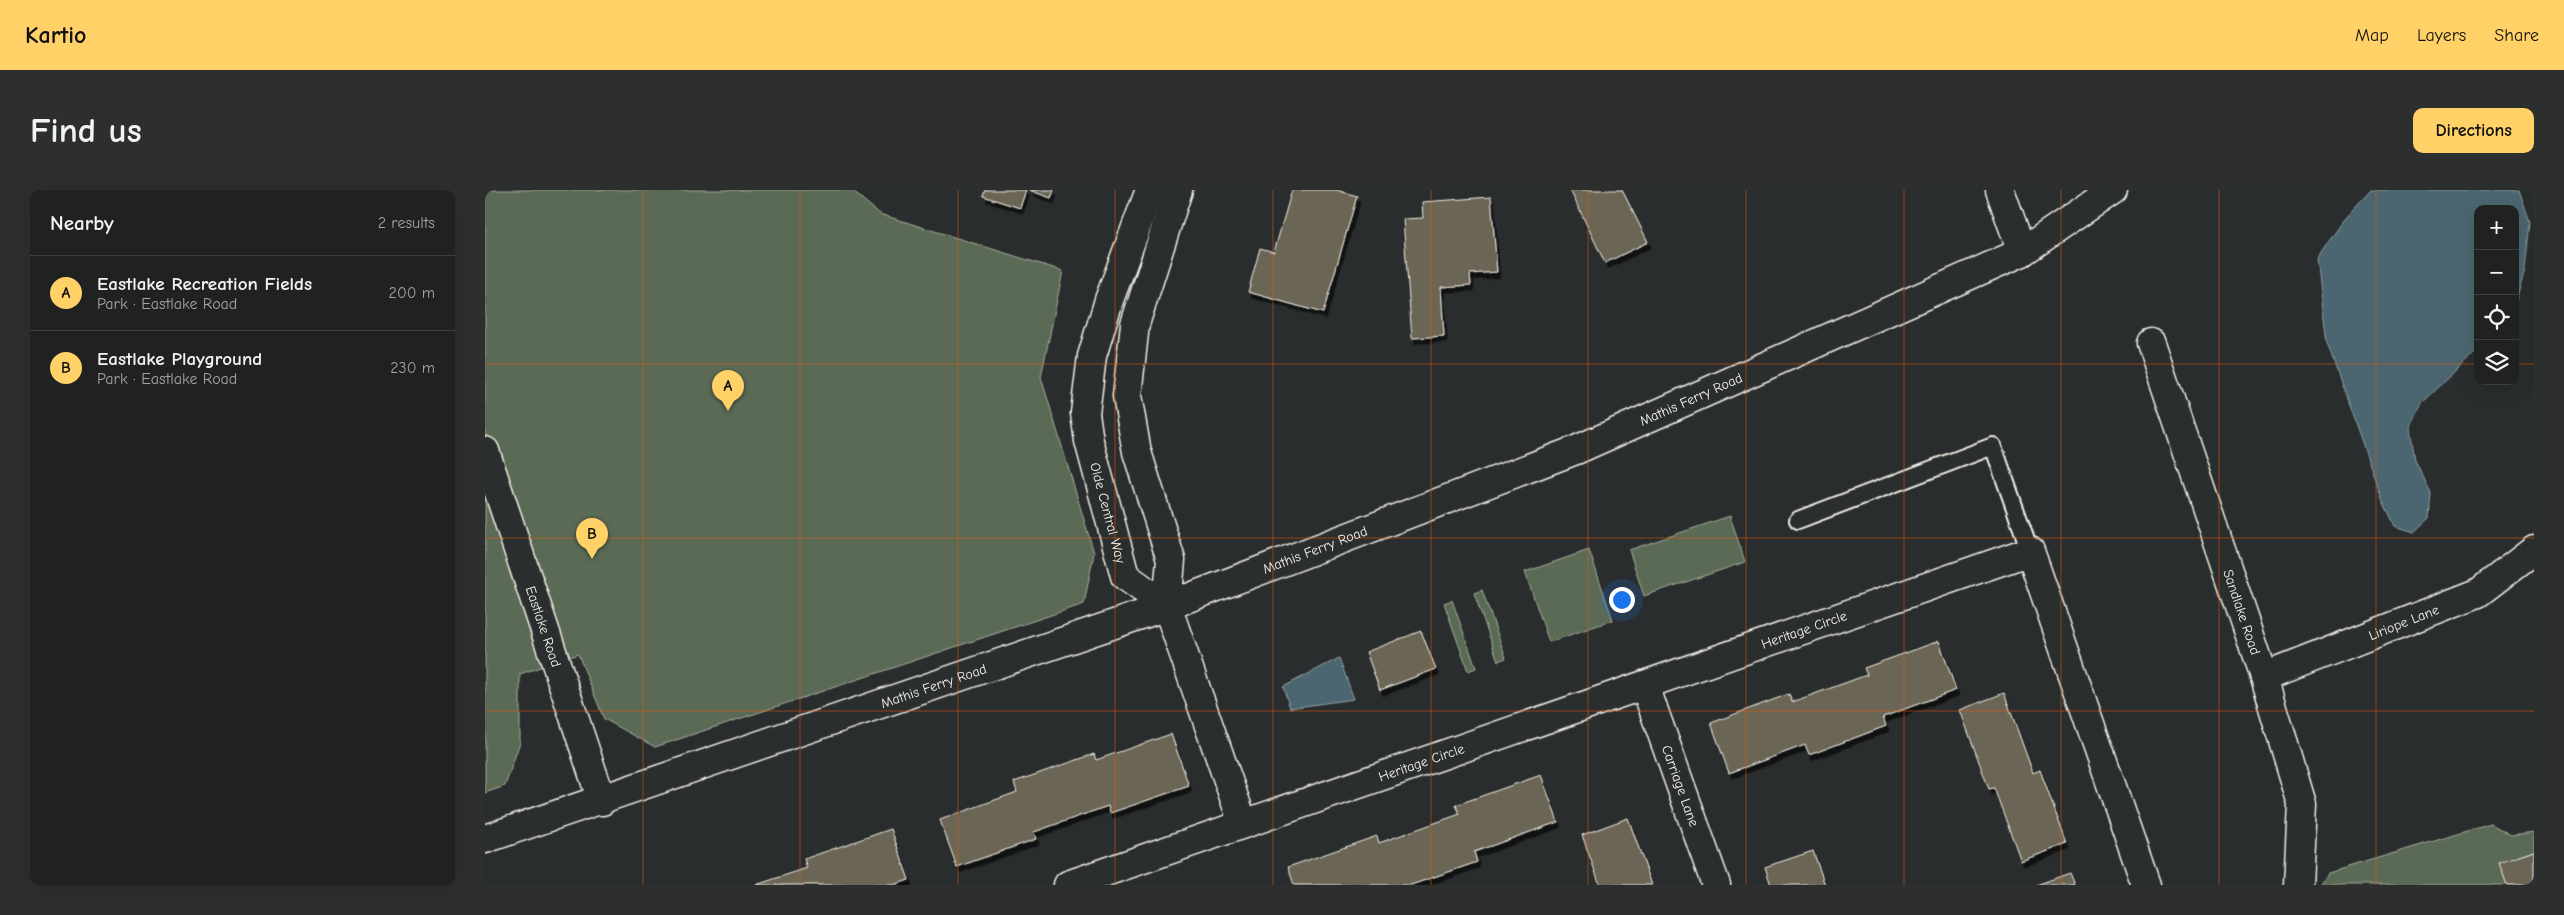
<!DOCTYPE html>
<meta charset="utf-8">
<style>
:root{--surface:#202222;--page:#2d2f2f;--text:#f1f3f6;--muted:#a2a4a5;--line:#3d3f40;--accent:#ffd166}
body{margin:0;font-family:"Comic Neue",sans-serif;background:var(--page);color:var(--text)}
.controls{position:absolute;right:15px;top:15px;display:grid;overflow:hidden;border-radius:10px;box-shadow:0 5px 20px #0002}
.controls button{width:45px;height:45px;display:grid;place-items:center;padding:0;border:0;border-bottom:1px solid var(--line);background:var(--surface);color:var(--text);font:25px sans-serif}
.you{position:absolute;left:1136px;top:409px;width:18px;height:18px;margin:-12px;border:4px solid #fff;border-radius:50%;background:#1a73e8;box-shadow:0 0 0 8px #1a73e833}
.badge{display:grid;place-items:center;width:32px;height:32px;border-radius:50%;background:var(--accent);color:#111;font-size:16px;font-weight:700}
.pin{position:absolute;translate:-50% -41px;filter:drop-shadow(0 1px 2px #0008)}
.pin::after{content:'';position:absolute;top:26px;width:18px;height:15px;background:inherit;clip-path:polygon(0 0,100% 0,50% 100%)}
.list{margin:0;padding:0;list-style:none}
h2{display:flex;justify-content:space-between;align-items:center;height:65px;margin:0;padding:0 20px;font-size:21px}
h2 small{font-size:16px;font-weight:400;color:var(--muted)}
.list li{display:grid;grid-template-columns:32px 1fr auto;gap:15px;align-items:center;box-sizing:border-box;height:75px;padding:0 20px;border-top:1px solid var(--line)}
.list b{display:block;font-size:19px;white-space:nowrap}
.list p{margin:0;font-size:16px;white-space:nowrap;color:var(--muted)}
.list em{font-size:16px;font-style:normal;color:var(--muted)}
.icon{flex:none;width:28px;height:28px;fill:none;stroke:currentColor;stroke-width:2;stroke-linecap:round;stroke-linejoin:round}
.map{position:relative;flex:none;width:2049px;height:695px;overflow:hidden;border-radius:10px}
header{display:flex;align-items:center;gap:30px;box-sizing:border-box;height:70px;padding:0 25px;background:var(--accent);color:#111}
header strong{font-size:24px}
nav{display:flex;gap:28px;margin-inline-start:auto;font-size:18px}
.intro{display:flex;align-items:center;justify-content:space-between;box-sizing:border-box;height:120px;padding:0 30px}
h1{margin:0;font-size:35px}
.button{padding:12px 22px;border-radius:10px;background:var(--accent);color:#111;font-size:18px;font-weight:700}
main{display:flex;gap:30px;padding:0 30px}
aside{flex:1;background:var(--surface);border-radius:10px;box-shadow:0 5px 20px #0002}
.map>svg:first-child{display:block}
.green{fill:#5a6b54;stroke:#a7ae9e}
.water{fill:#4b6670;stroke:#8f9ea0}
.building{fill:#6b6554;stroke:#f4f1e8;filter:url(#shadow)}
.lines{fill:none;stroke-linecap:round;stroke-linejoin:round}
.lane-casing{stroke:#f4f1e8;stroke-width:20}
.street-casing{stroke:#f4f1e8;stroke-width:31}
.secondary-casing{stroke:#f4f1e8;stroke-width:31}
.lane{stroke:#2a2d2e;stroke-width:16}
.street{stroke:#2a2d2e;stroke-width:28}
.secondary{stroke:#2a2d2e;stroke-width:28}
.grid{fill:none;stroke:#e8590c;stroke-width:1;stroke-opacity:0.55}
.labels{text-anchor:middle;stroke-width:4.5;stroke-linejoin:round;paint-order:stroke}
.street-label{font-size:14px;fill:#f4f1e8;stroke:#2a2d2e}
</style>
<header>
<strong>Kartio</strong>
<nav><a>Map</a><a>Layers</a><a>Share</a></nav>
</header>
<div class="intro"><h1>Find us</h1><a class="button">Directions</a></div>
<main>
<aside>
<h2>Nearby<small>2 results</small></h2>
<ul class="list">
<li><span class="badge">A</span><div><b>Eastlake Recreation Fields</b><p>Park · Eastlake Road</p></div><em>200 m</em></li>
<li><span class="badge">B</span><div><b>Eastlake Playground</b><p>Park · Eastlake Road</p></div><em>230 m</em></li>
</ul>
</aside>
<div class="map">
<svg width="2049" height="695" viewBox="0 0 2049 695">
<defs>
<filter id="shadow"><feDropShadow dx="3" dy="5.5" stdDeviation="0" flood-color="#0009"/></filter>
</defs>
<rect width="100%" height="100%" fill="#2a2d2e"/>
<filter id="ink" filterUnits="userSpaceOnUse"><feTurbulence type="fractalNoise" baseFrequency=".02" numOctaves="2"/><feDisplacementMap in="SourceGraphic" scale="10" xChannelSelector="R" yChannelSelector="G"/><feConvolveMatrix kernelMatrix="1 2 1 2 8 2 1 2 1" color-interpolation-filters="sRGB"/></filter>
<g filter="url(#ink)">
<path class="green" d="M0 0H366L395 24 578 81 556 187 609 363 599 414 170 557 119 529 93 464 35 484V552L20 596 0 603Z
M1245 326 1260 372 1159 406 1144 360Z
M1104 360 1128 430 1064 452 1040 382Z
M997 400 1021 468 1013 471 989 403Z
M967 410 991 478 983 481 959 413Z
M2006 634 2026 645 2049 642V661L2015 673 2022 695H1835L1843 683Z"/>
<path class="water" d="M1886 0H2034L2045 32 2040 80 2030 114V19H1993V160L1937 213 1925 238 1930 270 1946 303 1944 328 1929 342 1910 336 1897 309 1842 153 1832 69 1860 28Z
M854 468 869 509 805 518 798 497Z"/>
<path class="building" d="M500 0H541L535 18 498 6Z
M544 0H569L566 8Z
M807 0H851L872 6 838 123 763 102 775 58 789 62Z
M1085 0H1137L1163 52 1120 73Z
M1006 7 1012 82 985 84 986 95 956 97 959 146 927 148 918 29 938 28 937 12Z
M936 441 951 479 895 500 881 462Z
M1454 451 1471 500 1398 527 1401 536 1324 565 1320 555 1244 583 1226 533 1304 504 1307 512 1382 485 1379 478Z
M1519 503 1548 583 1555 580 1582 654 1536 671 1509 598 1504 599 1475 520Z
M686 544 704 596 625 623 623 616 549 642 551 649 472 677 455 630 532 602 529 592 609 564 611 570Z
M1056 585 1073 632 989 662 992 672 926 695H809L803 677 892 646 894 653 975 624 971 615Z
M1143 628 1167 695H1115L1097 645Z
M406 639 424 690 408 695H271L322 678 319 669Z
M1328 661 1340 695H1286L1280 677Z
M2049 661V695H2022L2014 673Z
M1585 683 1590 695H1551Z"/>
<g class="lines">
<defs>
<path id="lane" d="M1313 330 1508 256 1545 361"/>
<g id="street">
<path id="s1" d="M665 0 624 110 607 166 600 223 604 251 640 386 682 416"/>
<path d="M693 0 650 134 642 206 652 262 686 370 682 416 758 633"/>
<path d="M1515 0 1537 62"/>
<path id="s2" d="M1666 153 1779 487 1817 614 1813 695"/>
<path id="s3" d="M0 261 117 611"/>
<path id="s4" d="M1779 487 1993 403 2049 360"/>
<path id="s5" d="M1160 496 1231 695"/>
<path id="s6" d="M583 695 1545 361 1661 695"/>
</g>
<g id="secondary">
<path id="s7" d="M0 649 682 416 1091 260 1537 62 1628 0"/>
</g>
</defs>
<use href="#lane" class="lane-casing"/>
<use href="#street" class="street-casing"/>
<use href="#secondary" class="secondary-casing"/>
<use href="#lane" class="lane"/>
<use href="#street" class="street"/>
<use href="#secondary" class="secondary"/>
</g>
</g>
<path class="grid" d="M158 0V695M315 0V695M473 0V695M630 0V695M788 0V695M946 0V695M1103 0V695M1261 0V695M1419 0V695M1576 0V695M1734 0V695M1891 0V695M0 174H1993M2030 174H2049M0 348H2049M0 521H2049"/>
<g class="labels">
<g class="street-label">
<text dy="5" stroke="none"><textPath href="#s7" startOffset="1284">Mathis Ferry Road</textPath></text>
<text dy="5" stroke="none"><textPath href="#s1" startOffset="336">Olde Central Way</textPath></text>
<text dy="5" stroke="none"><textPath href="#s7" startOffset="879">Mathis Ferry Road</textPath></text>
<text dy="5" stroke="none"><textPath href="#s2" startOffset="284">Sandlake Road</textPath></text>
<text dy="5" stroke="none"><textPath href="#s4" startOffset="150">Liriope Lane</textPath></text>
<text dy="5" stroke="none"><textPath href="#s3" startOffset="185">Eastlake Road</textPath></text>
<text dy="5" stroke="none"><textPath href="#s6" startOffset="779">Heritage Circle</textPath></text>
<text dy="5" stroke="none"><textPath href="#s7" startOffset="474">Mathis Ferry Road</textPath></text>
<text dy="5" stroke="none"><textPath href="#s6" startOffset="374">Heritage Circle</textPath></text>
<text dy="5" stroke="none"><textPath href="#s5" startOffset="106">Carriage Lane</textPath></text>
</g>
</g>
</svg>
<div class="controls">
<button>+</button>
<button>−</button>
<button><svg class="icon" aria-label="locate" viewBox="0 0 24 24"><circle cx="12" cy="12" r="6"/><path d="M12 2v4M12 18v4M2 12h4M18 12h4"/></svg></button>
<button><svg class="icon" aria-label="layers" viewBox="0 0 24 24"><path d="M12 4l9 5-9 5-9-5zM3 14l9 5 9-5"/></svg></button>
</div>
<div class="you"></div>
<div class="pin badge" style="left:243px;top:221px">A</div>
<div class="pin badge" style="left:107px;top:369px">B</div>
</div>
</main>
